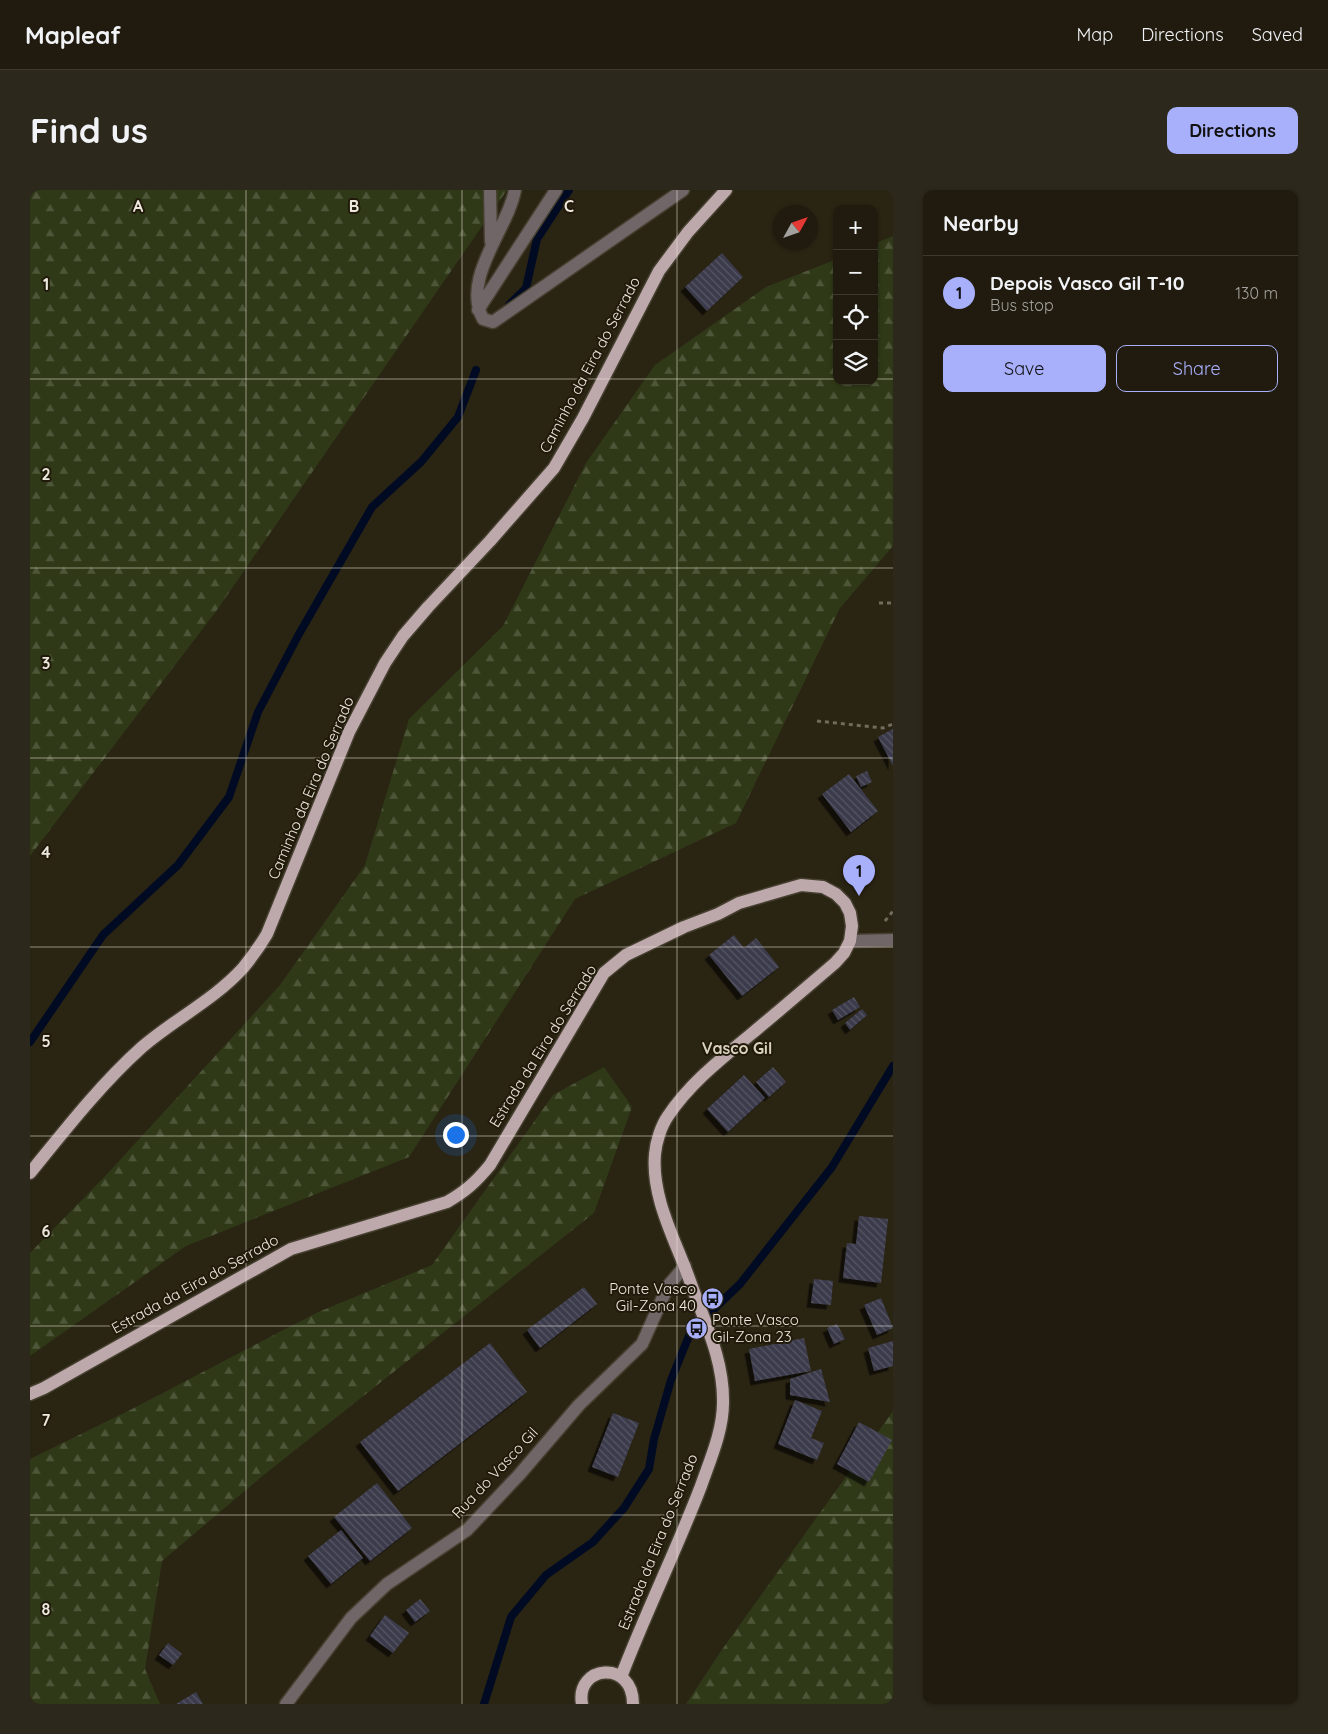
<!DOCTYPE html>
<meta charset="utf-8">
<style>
:root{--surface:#201b0e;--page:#2d281c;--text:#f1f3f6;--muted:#a2a19e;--line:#3d392e;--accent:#a8b0fc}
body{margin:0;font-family:Quicksand,sans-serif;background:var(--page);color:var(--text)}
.controls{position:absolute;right:15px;top:15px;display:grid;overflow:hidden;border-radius:10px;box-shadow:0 1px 4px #0004}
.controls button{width:45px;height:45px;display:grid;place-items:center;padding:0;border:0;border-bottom:1px solid var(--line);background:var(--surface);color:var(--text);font:25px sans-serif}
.compass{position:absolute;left:743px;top:15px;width:45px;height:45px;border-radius:50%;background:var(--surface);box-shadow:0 1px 4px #0004;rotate:50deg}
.you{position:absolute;left:425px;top:944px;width:18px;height:18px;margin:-12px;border:4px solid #fff;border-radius:50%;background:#1a73e8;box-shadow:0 0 0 8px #1a73e833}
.badge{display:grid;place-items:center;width:32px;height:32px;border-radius:50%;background:var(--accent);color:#111;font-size:16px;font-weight:700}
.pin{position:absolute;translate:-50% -41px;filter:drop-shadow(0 1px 2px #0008)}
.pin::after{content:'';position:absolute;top:26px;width:18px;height:15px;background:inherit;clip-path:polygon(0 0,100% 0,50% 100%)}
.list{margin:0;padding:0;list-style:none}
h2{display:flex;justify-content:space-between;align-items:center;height:65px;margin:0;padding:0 20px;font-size:21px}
h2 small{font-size:16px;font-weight:400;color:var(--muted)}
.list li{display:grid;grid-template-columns:32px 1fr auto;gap:15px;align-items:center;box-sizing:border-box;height:75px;padding:0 20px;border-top:1px solid var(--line)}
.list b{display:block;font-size:19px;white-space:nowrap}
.list p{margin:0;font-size:16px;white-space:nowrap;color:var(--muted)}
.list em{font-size:16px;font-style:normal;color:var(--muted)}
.actions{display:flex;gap:10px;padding:15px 20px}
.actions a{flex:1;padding:11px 0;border:1px solid var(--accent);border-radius:10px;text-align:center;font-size:18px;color:var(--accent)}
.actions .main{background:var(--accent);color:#111}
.icon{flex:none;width:28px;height:28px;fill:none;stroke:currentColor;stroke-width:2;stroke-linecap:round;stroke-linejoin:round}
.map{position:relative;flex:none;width:863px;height:1514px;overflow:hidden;border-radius:10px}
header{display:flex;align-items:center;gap:30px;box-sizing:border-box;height:70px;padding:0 25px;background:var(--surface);border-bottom:1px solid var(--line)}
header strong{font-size:24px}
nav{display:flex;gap:28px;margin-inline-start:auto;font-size:18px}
.intro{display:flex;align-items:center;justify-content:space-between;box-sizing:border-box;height:120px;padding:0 30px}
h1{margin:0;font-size:35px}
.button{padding:12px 22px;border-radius:10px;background:var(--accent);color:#111;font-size:18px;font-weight:700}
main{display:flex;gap:30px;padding:0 30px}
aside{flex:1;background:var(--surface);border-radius:10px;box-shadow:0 1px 4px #0004}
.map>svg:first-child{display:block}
.forest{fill:url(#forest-firs)}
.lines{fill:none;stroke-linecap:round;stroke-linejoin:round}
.stream{stroke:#000b23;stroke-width:8}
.building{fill:url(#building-back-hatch);filter:url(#shadow)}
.minor-casing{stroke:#453f2f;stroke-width:15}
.major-casing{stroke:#453f2f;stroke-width:15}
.path{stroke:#706b5c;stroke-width:3;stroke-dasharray:4 4;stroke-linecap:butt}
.minor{stroke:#706667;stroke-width:12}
.major{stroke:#bda8ab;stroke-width:12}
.grid{fill:none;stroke:#ece8dd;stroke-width:1;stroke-opacity:0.55}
.labels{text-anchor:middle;stroke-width:4;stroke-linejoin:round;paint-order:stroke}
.street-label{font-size:15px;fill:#ece8dd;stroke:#211a0a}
.poi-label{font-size:15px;fill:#ece8dd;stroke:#211a0a;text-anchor:end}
.neighbourhood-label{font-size:16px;font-weight:bold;fill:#dad2bd;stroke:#211a0a}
.grid-label{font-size:16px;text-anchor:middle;font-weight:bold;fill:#ece8dd;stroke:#211a0a;stroke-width:4;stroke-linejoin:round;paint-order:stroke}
</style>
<header>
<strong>Mapleaf</strong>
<nav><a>Map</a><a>Directions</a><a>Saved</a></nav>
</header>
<div class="intro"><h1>Find us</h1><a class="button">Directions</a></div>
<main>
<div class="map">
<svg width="863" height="1514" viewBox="0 0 863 1514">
<defs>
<pattern id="forest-firs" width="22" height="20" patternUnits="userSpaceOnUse" patternTransform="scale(1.25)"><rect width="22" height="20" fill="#2f3917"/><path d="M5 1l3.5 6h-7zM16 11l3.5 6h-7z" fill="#4d5638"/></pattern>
<pattern id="building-back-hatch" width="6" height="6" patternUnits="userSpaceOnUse" patternTransform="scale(1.25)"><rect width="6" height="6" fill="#3b3b4c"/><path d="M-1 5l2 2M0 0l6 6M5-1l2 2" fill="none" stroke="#585765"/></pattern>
<filter id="shadow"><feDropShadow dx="-4.5" dy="4.5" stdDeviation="0" flood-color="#0009"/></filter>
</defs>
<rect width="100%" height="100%" fill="#2a2413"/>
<path class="forest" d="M0 0H477L187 420 0 666Z
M863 46V356L810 418 706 633 545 709 379 967 156 1056 0 1166V1063L79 982 250 795 335 675 379 529 473 436 556 273 625 175 736 97 807 69V191H844V54Z
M574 877 602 917 564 1023 235 1284 132 1371 115 1479 130 1514H0V1269L102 1219 286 1123 402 1075 523 905Z
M863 1221V1514H656L691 1461Z"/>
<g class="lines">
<path class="stream" d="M479 115 496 98 507 49 539 0
M0 852 73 745 148 675 199 607 228 522 269 444 342 317 391 272 428 227 446 180
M454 1514 481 1427 516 1385 563 1352 594 1318 619 1279 624 1249 641 1190 661 1141 710 1094 802 977 863 876"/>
</g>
<path class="building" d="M692 63 713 87 677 121 655 97Z
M863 539V576L848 547Z
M837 581 842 592 831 597 826 586Z
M819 584 848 621 821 642 792 604Z
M704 745 714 758 726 748 749 777 712 806 679 765Z
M824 807 830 817 808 830 802 820Z
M832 819 837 825 820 840 815 833Z
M743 877 756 892 739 907 726 892Z
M714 885 735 908 698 942 677 919Z
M829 1026 858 1029 851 1093 813 1088 817 1053 826 1054Z
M784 1089 803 1091 801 1115 781 1113Z
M554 1097 567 1114 510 1158 497 1140Z
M851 1108 863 1138 847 1145 834 1115Z
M807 1134 815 1149 804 1154 797 1138Z
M774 1148 781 1181 725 1191 719 1159Z
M863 1151V1176L844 1181 838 1158Z
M460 1153 497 1202 368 1301 330 1252Z
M791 1179 800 1212 760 1205V1189Z
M765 1210 792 1221 781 1248 794 1253 787 1270 748 1254Z
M583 1223 609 1233 588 1287 562 1277Z
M829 1232 862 1250 839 1292 807 1274Z
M347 1293 382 1338 340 1371 304 1327Z
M311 1340 333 1368 301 1394 278 1366Z
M390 1409 400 1421 385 1432 376 1420Z
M355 1425 379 1443 363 1463 340 1446Z
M138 1453 152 1464 143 1475 129 1465Z
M166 1502 173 1514H146Z"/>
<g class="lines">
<defs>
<path id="minor" d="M460 0 461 52
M485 0C478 39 431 88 453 129L463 132 653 0
M448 120 526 0
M820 751 863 750
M256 1514 321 1428 357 1394 437 1340 489 1285 549 1215 612 1154 638 1096 655 1076"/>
<path id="major" d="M0 983C35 940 70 895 111 858 143 830 184 810 213 778 222 767 230 756 237 744L319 542 355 473 373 446 398 417 460 351 524 278 553 228 629 81 658 42 696 0
M0 1204 14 1198 261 1059 417 1012C436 1001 446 992 460 975L574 783 596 765 654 737 688 724 709 713 771 695 793 697 806 704 815 713 820 723 822 736 820 751 814 763 805 773C777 797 749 821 720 845 691 869 659 894 638 926 631 936 626 952 625 964 621 1008 646 1051 660 1091 674 1131 694 1169 693 1213 693 1241 680 1270 671 1296 646 1361 616 1422 591 1487
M552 1514C545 1475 603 1469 603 1514"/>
</defs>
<use href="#minor" class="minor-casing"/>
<use href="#major" class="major-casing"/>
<path class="path" d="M849 413H863
M787 531 853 538 863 534
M855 731 863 721"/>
<use href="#minor" class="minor"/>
<use href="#major" class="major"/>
</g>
<path class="grid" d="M216 0V1514M432 0V1514M647 0V1514M0 189H807M844 189H863M0 378H863M0 568H863M0 757H863M0 946H863M0 1136H863M0 1325H863"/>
<defs>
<symbol id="bus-disc" viewBox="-11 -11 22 22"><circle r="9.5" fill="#a8b0fc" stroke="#211a0a"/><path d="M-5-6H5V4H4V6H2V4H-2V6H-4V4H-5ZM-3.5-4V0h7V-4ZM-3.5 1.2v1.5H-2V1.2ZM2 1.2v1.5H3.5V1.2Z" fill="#111"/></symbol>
</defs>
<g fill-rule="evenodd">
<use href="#bus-disc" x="670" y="1096" width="25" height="25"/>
<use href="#bus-disc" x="654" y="1126" width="25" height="25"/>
</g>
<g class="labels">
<g class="street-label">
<text transform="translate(560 175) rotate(-62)" y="5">Caminho da Eira do Serrado</text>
<text transform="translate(281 598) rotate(-67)" y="5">Caminho da Eira do Serrado</text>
<text transform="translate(513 856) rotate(-58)" y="5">Estrada da Eira do Serrado</text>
<text transform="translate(165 1094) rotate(-29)" y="5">Estrada da Eira do Serrado</text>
<text transform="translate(465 1283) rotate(-47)" y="5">Rua do Vasco Gil</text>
<text transform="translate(628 1352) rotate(-68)" y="5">Estrada da Eira do Serrado</text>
</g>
<g class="poi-label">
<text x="666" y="1104">Ponte Vasco<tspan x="666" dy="17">Gil-Zona 40</tspan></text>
<text x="682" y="1135" text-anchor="start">Ponte Vasco<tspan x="682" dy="17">Gil-Zona 23</tspan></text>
</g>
<g class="neighbourhood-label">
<text x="707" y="864">Vasco Gil</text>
</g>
</g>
<g class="grid-label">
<text x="108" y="22">A</text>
<text x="324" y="22">B</text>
<text x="539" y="22">C</text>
<text x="16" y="100">1</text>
<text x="16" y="290">2</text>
<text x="16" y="479">3</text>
<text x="16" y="668">4</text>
<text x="16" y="857">5</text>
<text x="16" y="1047">6</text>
<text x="16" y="1236">7</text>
<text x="16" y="1425">8</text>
</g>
</svg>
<div class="controls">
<button>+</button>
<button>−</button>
<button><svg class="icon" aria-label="locate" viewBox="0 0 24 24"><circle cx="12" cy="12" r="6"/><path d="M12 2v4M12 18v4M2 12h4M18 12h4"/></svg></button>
<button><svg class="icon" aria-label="layers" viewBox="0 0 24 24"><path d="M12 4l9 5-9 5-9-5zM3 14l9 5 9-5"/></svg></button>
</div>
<svg class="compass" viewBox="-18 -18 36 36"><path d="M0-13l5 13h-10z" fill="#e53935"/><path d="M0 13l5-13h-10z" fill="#a2a19e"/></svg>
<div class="you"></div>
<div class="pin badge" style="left:829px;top:706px">1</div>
</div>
<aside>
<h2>Nearby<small></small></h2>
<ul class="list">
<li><span class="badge">1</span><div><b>Depois Vasco Gil T-10</b><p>Bus stop</p></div><em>130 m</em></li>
</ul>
<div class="actions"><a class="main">Save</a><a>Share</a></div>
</aside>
</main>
